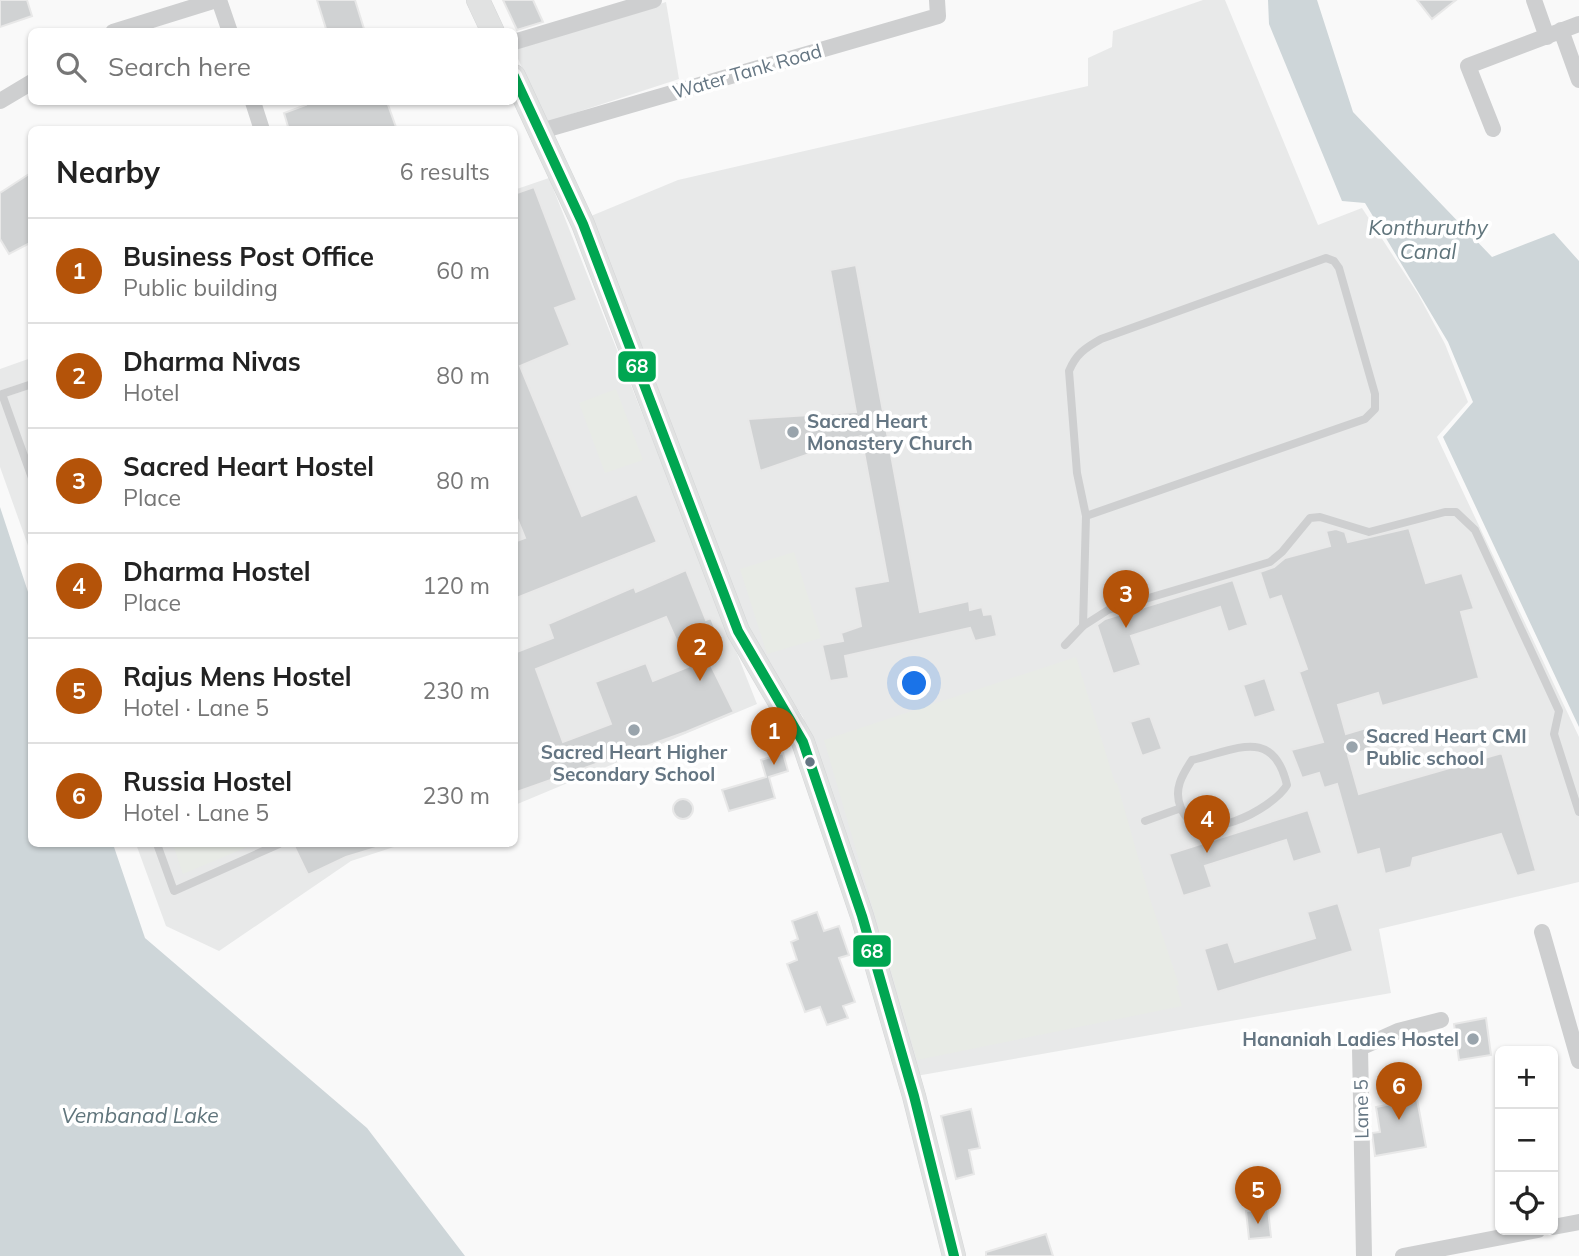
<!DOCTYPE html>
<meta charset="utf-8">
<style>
:root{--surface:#fff;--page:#f2f2f2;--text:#222;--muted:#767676;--line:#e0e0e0;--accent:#b45309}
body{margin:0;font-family:Mulish,sans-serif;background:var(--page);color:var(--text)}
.controls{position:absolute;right:21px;bottom:21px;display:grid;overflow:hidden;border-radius:10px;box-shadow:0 2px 5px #0004}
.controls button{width:63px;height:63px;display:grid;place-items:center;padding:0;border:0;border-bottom:2px solid var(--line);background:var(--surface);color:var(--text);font:35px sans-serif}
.you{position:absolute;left:915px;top:684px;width:24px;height:24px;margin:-18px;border:5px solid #fff;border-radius:50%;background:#1a73e8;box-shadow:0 0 0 10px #1a73e833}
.badge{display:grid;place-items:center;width:46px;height:46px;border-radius:50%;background:var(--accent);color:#fff;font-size:23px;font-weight:700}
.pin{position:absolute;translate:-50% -58px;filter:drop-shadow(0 2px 4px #0008)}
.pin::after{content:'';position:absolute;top:37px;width:24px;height:21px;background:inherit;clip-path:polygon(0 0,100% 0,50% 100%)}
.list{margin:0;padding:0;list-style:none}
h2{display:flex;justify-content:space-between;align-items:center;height:91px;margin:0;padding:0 28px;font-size:30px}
h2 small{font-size:23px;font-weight:400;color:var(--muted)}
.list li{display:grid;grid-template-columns:46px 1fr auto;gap:21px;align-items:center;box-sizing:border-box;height:105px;padding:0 28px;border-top:2px solid var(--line)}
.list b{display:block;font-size:26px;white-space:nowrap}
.list p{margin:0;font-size:23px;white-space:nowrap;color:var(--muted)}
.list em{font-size:23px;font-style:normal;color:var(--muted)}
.icon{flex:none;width:38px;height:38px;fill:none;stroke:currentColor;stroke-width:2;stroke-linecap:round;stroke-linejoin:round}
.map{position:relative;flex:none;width:1579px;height:1256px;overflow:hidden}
.search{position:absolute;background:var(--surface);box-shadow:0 2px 5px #0004;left:28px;top:28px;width:490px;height:77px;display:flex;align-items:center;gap:18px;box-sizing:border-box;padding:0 24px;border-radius:10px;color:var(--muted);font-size:26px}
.panel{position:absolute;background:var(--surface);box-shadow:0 2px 5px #0004;left:28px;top:126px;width:490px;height:721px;border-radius:10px}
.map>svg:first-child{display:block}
.built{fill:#e8e9e9}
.green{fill:#e8ebe6}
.water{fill:#ced6d9}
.building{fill:#d0d2d3;stroke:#e8e8e8;stroke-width:2;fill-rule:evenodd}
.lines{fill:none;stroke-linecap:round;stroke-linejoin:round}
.secondary-casing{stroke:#d5d6d7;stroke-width:24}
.lane{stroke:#cecfd0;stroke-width:8}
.street{stroke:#cecfd0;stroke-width:16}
.secondary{stroke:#e1e2e2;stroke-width:23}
.bus-1-casing{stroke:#fff;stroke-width:16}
.bus-1{stroke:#00a651;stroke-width:10}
.poi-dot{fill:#99a4ac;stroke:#fff;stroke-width:2.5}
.bus-dot{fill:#657683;stroke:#fff;stroke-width:2.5}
.labels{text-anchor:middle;stroke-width:7;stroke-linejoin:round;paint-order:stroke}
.street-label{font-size:19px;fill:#657683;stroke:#fff}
.poi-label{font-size:19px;font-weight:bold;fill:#657683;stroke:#fff;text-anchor:start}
.water-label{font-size:21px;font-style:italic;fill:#60757c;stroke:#fff}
.line-badge{stroke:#fff;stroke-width:2.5}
.badge-label{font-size:19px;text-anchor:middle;font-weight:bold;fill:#fff}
</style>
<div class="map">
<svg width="1579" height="1256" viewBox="0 0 1579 1256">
<rect width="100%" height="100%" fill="#f9f9f9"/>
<path class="built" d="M1203 0H1225L1318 225 1362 208 1418 294 1445 344 1468 402 1437 437 1579 737V882L1379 929 1391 993 916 1076 803 717 745 630 652 371 591 216 678 180 1088 86V58L1112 47 1113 31Z
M666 2 679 79 547 122 514 50Z
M549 178 757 704 515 805 514 190Z
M31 358V554L0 467V369Z
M136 844H403L351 861 219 951 166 926Z"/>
<path class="green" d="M616 389 643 460 605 473 579 403Z
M794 552 821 638 767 654 740 569Z
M1076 657 1115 783H1117L1150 899 1179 985 1176 986 1182 1006 917 1060 824 740Z
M173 844H254L183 874Z"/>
<path class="water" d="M1268 0H1317L1353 112 1492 257 1554 233 1579 261V727L1443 437 1473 402 1448 342 1365 203 1342 201 1269 24Z
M0 507 31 601 32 844H113L145 938 367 1128 465 1256H0Z"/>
<path class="building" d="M0 0H27L32 16 0 27Z
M317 0H355L365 32H327Z
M503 0H533L543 22 517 30Z
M1417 0H1456L1432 19Z
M305 102H387L397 130H289L284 113 306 105Z
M32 172V242L9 254 0 239V193Z
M534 187 577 300 555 308 570 345 520 366 582 516 637 494 657 542 514 599V542L525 538 514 511V194Z
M856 265 920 612 969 601 970 610 982 607 984 615 992 614 997 636 975 641 970 628 845 656 849 678 830 681 822 645 843 641 841 633 861 626 854 587 888 581 861 436 760 471 748 419 856 412 830 270Z
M1409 528 1426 583 1462 573 1474 609 1461 612 1479 678 1382 706 1378 693 1338 705 1346 734 1366 728 1372 749 1348 755 1359 794 1502 753 1536 871 1517 876 1501 834 1413 858 1411 867 1385 874 1379 849 1357 855 1337 784 1324 788 1319 773 1302 778 1291 750 1323 742 1299 672 1307 669 1281 596 1269 600 1260 572 1274 567 1285 558 1330 546 1326 531 1336 529 1345 532 1348 542Z
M686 570 706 620 711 618 716 631 698 639 734 712 686 732 514 793V653L553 638 548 624 634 587 636 592ZM666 617 688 667 653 681 646 663 595 682 611 724 563 742 536 669Z
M1233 580 1248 625 1228 632 1220 607 1131 636 1141 665 1113 674 1097 625 1105 619Z
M1265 678 1276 711 1254 718 1243 685Z
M1150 716 1162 749 1142 756 1130 722Z
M783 753 788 771 769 777 775 798 729 811 722 790 766 777 761 760Z
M673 809a10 10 0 1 1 20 0a10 10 0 1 1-20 0Z
M1308 810 1322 853 1293 862 1286 840 1205 866 1212 887 1183 896 1169 854Z
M293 844H379V847L346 857 308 875Z
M1338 903 1353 951 1217 992 1204 949 1228 942 1235 962 1315 938 1307 912Z
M817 912 824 931 839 926 849 955 839 958 855 1002 843 1006 848 1018 827 1025 820 1007 805 1012 787 964 797 960 791 942 798 939 792 921Z
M1486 1018 1491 1055 1459 1060 1454 1024Z
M1417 1099 1426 1147 1375 1156 1372 1133 1380 1132 1376 1107Z
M971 1109 980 1148 969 1150 974 1174 956 1179 941 1116Z
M1268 1209 1271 1237 1249 1239 1246 1211Z
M1046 1234 1053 1256H986V1252Z"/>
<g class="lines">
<defs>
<path id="secondary" d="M478 0 493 32
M514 76 583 224 738 631 803 742 862 916 914 1096 954 1256"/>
</defs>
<use href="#secondary" class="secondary-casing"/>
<path class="lane" d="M32 384 2 394 32 478
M1083 626 1086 516 1077 473 1069 371C1076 354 1085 348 1101 339L1326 258 1334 261 1339 268 1375 394V409L1365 419 1086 516
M1065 645 1083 626 1108 610 1270 562 1282 552 1310 518 1320 517 1369 532 1445 512H1456L1475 530 1559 711 1554 734 1579 812
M1145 821 1181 808C1173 790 1182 775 1192 760 1236 750 1273 726 1287 785 1272 810 1197 849 1181 808
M157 844 174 891 279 844"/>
<path class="street" d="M219 0 230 32
M1534 0 1547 37
M1561 30 1579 80
M113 32 216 0
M514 42 654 0
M0 101 32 82
M253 102 262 130
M1493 129 1468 66 1579 24
M541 131 938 16 937 0
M1542 932 1579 1061
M1553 1227 1579 1222
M1364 1256 1360 1048 1398 1031 1441 1020
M1403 1256 1538 1230"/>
<use href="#secondary" class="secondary"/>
<defs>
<path id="bus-1" d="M514 76 583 224 738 631 803 742 862 916 914 1096 954 1256"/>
</defs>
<use href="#bus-1" class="bus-1-casing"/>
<use href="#bus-1" class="bus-1"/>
</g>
<g class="poi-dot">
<circle cx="793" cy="432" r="7"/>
<circle cx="634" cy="730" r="7"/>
<circle cx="1352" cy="747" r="7"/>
<circle cx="1473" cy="1039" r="7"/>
</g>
<circle class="bus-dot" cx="810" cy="762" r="6"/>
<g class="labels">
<g class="street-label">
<text transform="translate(747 71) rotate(-16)" y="7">Water Tank Road</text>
<text transform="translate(1361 1109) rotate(-91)" y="7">Lane 5</text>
</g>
<g class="poi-label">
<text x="807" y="428">Sacred Heart<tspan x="807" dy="22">Monastery Church</tspan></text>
<text x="1366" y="743">Sacred Heart CMI<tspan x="1366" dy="22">Public school</tspan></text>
<text x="634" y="759" text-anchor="middle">Sacred Heart Higher<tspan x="634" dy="22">Secondary School</tspan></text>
<text x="1459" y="1046" text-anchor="end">Hananiah Ladies Hostel</text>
</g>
<g class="water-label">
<text x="1428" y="235">Konthuruthy<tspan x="1428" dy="24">Canal</tspan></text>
<text x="140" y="1123">Vembanad Lake</text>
</g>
</g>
<g class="line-badge">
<rect x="617" y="350" width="40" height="33" rx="7" fill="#00a651"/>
<rect x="852" y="934" width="40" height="34" rx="7" fill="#00a651"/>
</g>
<g class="badge-label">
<text x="637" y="373">68</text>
<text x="872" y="958">68</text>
</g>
</svg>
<div class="controls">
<button>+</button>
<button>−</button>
<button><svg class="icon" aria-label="locate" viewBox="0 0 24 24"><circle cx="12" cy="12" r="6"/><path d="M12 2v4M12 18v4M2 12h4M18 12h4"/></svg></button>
</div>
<div class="you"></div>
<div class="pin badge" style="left:774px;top:765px">1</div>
<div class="pin badge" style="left:700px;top:681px">2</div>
<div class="pin badge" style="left:1126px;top:628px">3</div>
<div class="pin badge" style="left:1207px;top:853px">4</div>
<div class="pin badge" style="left:1258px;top:1224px">5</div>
<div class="pin badge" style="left:1399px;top:1120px">6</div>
<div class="search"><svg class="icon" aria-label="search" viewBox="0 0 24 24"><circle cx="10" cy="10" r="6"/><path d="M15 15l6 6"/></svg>Search here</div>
<section class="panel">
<h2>Nearby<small>6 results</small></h2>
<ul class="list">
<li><span class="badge">1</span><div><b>Business Post Office</b><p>Public building</p></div><em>60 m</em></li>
<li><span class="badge">2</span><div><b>Dharma Nivas</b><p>Hotel</p></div><em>80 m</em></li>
<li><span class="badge">3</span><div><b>Sacred Heart Hostel</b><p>Place</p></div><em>80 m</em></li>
<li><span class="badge">4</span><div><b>Dharma Hostel</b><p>Place</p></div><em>120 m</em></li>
<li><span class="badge">5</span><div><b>Rajus Mens Hostel</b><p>Hotel · Lane 5</p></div><em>230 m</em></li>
<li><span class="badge">6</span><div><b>Russia Hostel</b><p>Hotel · Lane 5</p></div><em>230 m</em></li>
</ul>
</section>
</div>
